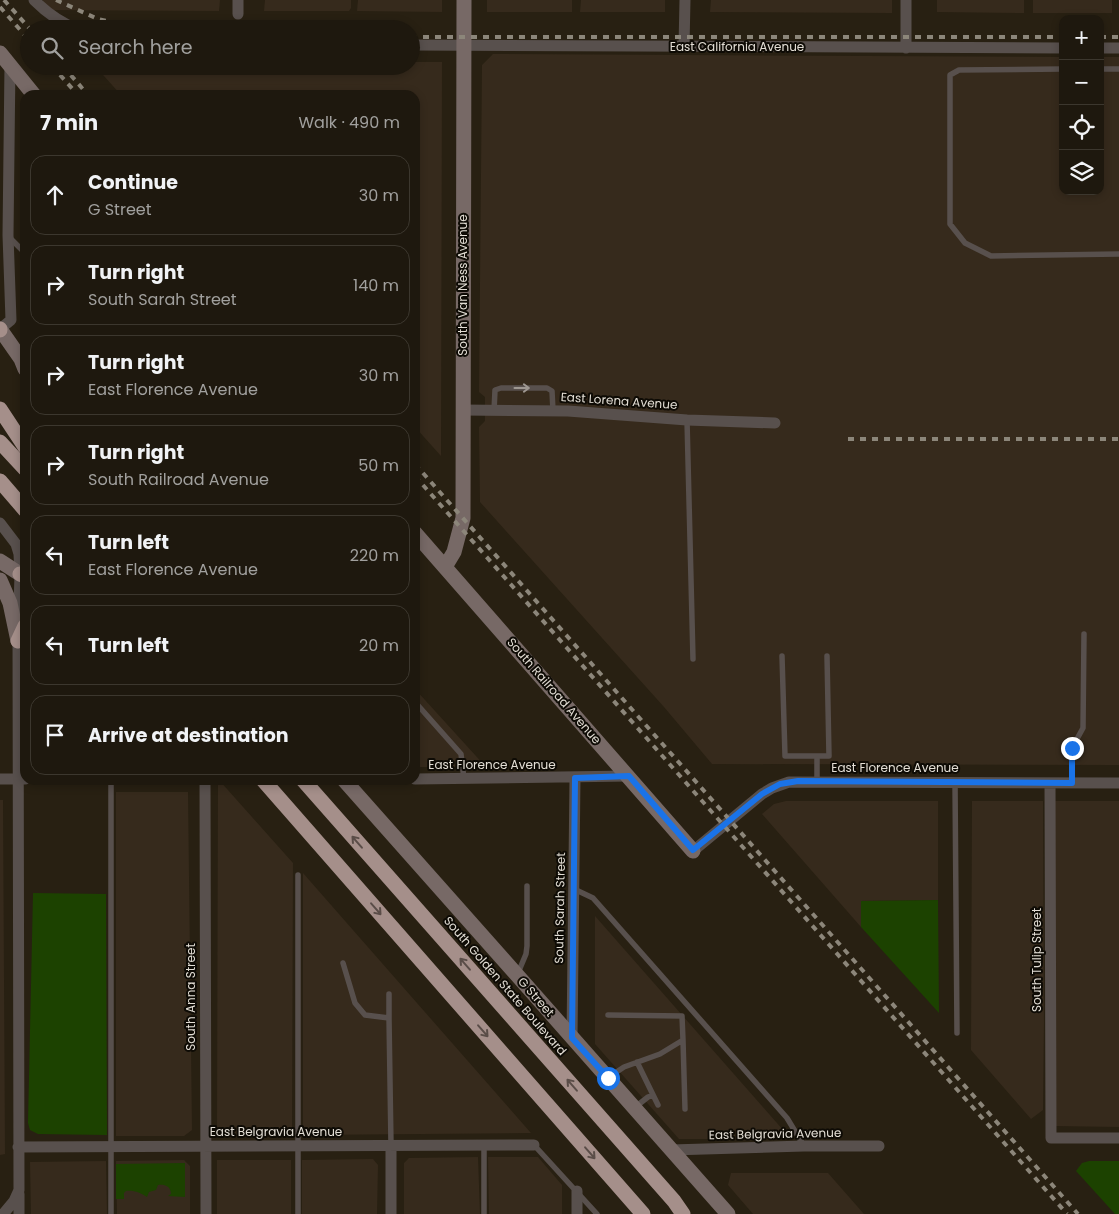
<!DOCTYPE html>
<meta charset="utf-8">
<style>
:root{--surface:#1e180e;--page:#2b251c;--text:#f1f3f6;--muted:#a1a09e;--line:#3c372e}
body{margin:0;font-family:Poppins,sans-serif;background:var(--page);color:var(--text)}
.controls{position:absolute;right:15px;top:15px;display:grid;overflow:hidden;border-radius:10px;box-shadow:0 2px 8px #0003}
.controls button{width:45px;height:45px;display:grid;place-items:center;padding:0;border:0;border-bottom:1px solid var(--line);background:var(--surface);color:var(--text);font:25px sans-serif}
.stop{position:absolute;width:15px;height:15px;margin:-11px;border:4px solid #1a73e8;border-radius:50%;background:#fff}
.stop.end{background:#1a73e8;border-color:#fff;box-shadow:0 1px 5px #0008}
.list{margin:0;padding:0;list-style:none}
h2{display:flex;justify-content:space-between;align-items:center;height:65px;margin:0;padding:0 20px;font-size:21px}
h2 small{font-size:16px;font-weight:400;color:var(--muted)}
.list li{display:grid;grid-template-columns:32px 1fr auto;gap:15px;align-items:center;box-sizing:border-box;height:80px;margin:0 10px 10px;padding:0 10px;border:1px solid var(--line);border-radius:15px}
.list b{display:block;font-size:19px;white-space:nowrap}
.list p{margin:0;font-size:16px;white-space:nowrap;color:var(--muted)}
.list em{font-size:16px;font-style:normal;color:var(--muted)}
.icon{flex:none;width:28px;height:28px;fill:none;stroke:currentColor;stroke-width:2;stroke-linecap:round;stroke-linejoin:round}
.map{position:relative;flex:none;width:1119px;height:1214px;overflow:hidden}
.search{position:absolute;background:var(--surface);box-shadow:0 2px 8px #0003;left:20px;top:20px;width:400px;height:55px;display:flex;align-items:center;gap:12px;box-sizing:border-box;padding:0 18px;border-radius:28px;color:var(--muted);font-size:19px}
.panel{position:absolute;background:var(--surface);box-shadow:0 2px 8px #0003;left:20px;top:90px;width:400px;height:695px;border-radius:15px}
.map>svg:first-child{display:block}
.industrial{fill:#362a1c}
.green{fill:#1c4200}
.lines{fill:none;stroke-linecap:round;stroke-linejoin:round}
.lane{stroke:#58504d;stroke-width:5.5}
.street{stroke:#58504d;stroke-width:11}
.secondary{stroke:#776966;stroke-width:15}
.highway{stroke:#a58f8a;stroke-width:15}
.rail{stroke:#8c867a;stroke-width:4;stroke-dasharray:6 6;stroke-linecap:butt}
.oneway{stroke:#9e9791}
.oneway2{stroke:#5a4d48}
.route{stroke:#1a73e8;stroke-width:6}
.labels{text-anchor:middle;stroke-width:4;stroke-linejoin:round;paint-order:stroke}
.street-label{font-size:12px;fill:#e3ded5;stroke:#0e0b05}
</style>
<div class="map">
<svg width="1119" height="1214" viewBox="0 0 1119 1214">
<rect width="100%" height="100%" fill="#282012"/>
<path class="industrial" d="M43 0H220L219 11 43 10Z
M265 0H351V8L349 11H264Z
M358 0H442V12L357 11Z
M487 0H572V12H487Z
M581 0H665V12H580Z
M711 0H892V13L710 12Z
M937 0H1024V13L937 12Z
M1033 0H1112V13H1033Z
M493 54 1063 57V191H1100V57H1119V765L712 764 664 707 480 502 479 427 485 421V397L479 392 482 65Z
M411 62H442L441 456 415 427V95H121L95 66H411Z
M415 689 486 767H415Z
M218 780H219L293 863 292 1135H223L217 1129Z
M116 792H188L192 1130 184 1136H116Z
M0 800H3L5 1154 0 1155Z
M786 801H938V900L862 901 861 927 762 814 774 804Z
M972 801H1043L1044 1020 1043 1110 1031 1119 971 1050Z
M1054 801H1119V1127L1054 1126Z
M303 873 531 1133 303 1135Z
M595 916 791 1139H679L595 1044Z
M478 1157 480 1214H404V1163L409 1158Z
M488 1157H538L562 1185V1214H489Z
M373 1159 378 1165 377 1214H302V1160Z
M184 1160 190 1166V1214H117L116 1161Z
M217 1160H291V1214H217Z
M106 1161 107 1214H31L30 1162Z
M731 1173H828L864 1214H753L728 1185Z"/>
<path class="green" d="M33 893 106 894 107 1135 38 1134 30 1130 28 1123Z
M938 900 939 1013 861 927V901Z
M1089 1161H1119V1214H1115L1076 1171 1082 1163Z
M185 1163V1197L168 1196 171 1194C171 1186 164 1184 158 1185L156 1190 149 1192 147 1197C141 1193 134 1190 126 1191L124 1193V1199H116V1164Z"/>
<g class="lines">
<path class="lane" d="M1063 69 959 70 950 75V224L965 243 991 256 1119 254
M1100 69H1119
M9 237 25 253
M494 411 495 390 501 388H547L552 391 553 411
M687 420 693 659
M782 656 785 756H817V781
M415 702 461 754 464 779
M817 756H829L827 656
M111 780V1214
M955 782 957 1033
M1072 783V748L1083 728 1084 634
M574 889 593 898 787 1118 804 1146
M343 963 355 1003 365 1015 389 1018 391 1145
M518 973 526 954 527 946V886
M389 994V1018
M608 1015 682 1016 683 1040 660 1054 624 1067 609 1077
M683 1040 685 1109
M637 1062 658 1105
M634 1108 648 1097 653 1095
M534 1145 597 1214
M298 1214V875
M484 1214V1145"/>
<path class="street" d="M34 0C46 12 61 23 77 29
M238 14V0
M411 45 1063 48
M684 46 685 0
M906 48V0
M1100 48H1119
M0 329 11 320 8 235 10 64
M462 410 568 411 687 420 775 423
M0 523 16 544 19 554 20 574 18 641 19 1190 14 1201 4 1213
M0 779H25
M415 779 629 776
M205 780 206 1214
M1050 783 1051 1138H1119
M693 851 762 794 772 788 789 782 1119 783
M572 1038 575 778
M391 1145V1214
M18 1147 534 1145
M671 1150 804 1146H879
M577 1191V1214
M19 1194V1214"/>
<path class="secondary" d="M0 53 34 95
M0 329 21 359 25 369
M415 533 693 851
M0 561 20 574
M445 567 454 552 463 518 464 0
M0 580 10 603 18 641
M344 780 517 975 728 1214"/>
<path class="highway" d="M0 330V329
M0 409 25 447
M0 442 25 469
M0 481 25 510
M20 574 25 576
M18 641 25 626
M263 780 643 1214
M303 780 674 1201 683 1214"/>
<path class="rail" d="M4 0 30 29
M56 0 98 19 143 29
M0 7 29 40
M411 37H1063
M1100 37H1119
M52 66 78 95
M63 66 88 95
M848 439H1119
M415 464 1078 1214
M415 476 1067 1214"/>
</g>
<defs><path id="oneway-shaft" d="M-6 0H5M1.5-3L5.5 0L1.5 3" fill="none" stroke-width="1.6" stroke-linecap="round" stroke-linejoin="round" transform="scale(1.25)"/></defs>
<use class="oneway" href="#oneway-shaft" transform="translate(522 388)"/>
<g class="oneway2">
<use href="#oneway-shaft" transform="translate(357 842) rotate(-131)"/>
<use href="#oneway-shaft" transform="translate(376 909) rotate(49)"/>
<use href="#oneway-shaft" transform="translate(465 964) rotate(-131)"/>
<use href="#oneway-shaft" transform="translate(483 1031) rotate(49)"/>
<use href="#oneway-shaft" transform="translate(572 1085) rotate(-131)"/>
<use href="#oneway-shaft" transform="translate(590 1153) rotate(49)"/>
</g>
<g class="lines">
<path class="route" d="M608 1078 572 1038 575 778 629 776 693 850 762 794 780 784 798 781 1072 783V748"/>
</g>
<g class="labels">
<g class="street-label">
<text x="737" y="51">East California Avenue</text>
<text transform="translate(463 285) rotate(-90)" y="4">South Van Ness Avenue</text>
<text transform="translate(619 401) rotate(4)" y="4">East Lorena Avenue</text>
<text transform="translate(554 691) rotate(49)" y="4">South Railroad Avenue</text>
<text x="492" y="769">East Florence Avenue</text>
<text x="895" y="772">East Florence Avenue</text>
<text transform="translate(560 908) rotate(-89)" y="4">South Sarah Street</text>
<text transform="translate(1037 960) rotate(-90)" y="4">South Tulip Street</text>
<text transform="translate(505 986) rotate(49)" y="4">South Golden State Boulevard</text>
<text transform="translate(191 997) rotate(-90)" y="4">South Anna Street</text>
<text transform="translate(536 997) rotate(49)" y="4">G Street</text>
<text x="276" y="1136">East Belgravia Avenue</text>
<text transform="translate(775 1134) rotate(-1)" y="4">East Belgravia Avenue</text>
</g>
</g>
</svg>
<div class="controls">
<button>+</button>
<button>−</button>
<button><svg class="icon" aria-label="locate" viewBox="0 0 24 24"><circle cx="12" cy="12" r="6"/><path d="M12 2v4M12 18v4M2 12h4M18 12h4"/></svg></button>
<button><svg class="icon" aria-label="layers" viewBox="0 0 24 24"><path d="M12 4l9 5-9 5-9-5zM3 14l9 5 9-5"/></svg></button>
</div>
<div class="stop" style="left:608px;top:1078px"></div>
<div class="stop end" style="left:1072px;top:748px"></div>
<div class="search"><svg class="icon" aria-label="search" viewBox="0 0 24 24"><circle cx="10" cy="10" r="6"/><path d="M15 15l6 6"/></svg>Search here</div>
<section class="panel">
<h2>7 min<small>Walk · 490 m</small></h2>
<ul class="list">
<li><svg class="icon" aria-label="ahead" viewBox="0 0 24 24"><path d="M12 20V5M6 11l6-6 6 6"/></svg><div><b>Continue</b><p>G Street</p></div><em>30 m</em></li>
<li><svg class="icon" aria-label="right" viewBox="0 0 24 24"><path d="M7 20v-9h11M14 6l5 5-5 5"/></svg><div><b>Turn right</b><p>South Sarah Street</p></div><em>140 m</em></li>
<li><svg class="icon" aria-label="right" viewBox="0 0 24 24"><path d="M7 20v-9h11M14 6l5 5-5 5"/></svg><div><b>Turn right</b><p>East Florence Avenue</p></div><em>30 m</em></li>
<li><svg class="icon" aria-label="right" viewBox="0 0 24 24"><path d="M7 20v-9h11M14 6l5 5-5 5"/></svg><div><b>Turn right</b><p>South Railroad Avenue</p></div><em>50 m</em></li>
<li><svg class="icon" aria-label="left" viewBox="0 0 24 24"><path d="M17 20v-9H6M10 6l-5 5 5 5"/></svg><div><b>Turn left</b><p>East Florence Avenue</p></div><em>220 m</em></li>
<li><svg class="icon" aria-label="left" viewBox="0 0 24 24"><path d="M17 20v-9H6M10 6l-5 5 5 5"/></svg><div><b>Turn left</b></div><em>20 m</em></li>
<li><svg class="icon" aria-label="arrive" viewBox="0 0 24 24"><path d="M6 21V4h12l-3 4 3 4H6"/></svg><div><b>Arrive at destination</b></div></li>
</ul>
</section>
</div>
